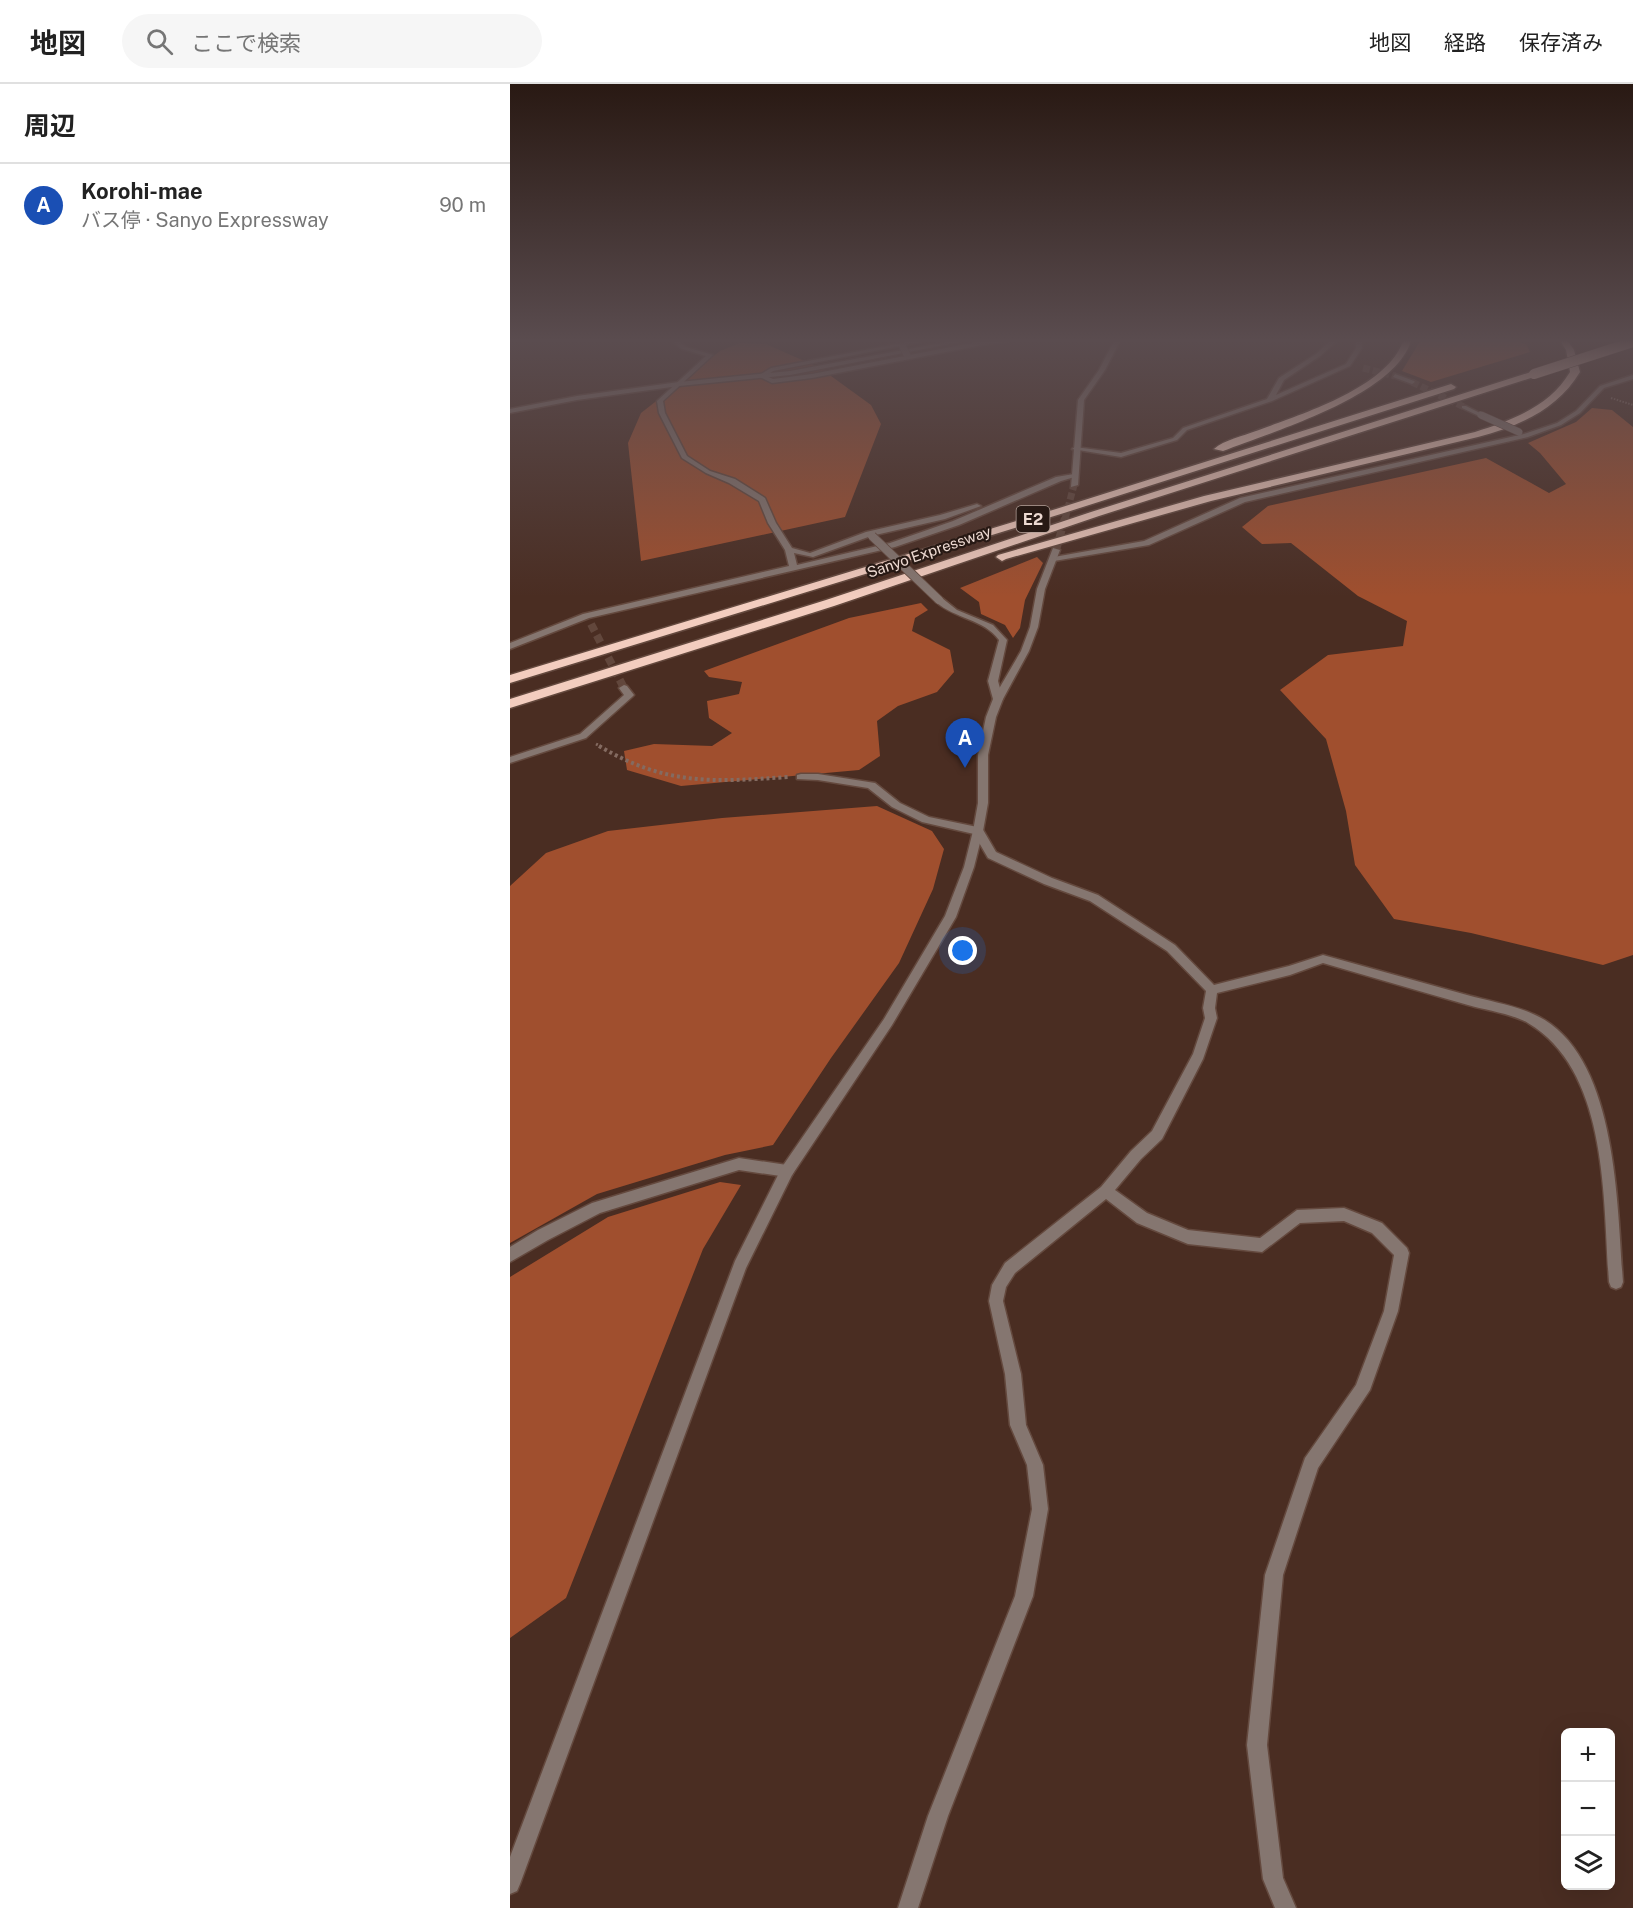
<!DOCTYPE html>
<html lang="ja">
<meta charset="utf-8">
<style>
:root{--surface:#fff;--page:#f6f6f6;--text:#222;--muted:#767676;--line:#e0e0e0;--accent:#3c6c7b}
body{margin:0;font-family:"Public Sans","Noto Sans JP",sans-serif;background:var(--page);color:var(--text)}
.controls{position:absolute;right:18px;bottom:18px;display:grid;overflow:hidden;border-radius:9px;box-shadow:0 6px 24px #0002}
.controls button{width:54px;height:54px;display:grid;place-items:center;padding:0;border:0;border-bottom:2px solid var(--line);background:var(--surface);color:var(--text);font:30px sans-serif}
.you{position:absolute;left:453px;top:867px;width:21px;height:21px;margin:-15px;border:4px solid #fff;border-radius:50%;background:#1a73e8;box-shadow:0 0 0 9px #1a73e833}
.badge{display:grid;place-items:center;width:39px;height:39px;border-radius:50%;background:var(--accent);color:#fff;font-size:20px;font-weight:700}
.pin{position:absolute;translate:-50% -50px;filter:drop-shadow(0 2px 3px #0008)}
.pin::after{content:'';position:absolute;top:32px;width:21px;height:18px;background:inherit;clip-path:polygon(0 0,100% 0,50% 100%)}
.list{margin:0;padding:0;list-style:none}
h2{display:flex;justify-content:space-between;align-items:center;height:78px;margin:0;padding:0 24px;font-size:26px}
h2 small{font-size:20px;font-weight:400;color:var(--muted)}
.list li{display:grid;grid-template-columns:39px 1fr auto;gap:18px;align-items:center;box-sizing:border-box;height:84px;padding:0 24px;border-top:2px solid var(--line)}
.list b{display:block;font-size:22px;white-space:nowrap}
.list p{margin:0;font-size:20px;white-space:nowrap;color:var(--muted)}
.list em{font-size:20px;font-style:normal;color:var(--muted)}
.icon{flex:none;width:33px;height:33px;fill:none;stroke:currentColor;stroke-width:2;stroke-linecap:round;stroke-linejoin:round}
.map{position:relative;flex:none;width:1123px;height:1824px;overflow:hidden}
header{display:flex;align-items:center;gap:36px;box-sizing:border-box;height:84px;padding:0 30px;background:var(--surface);border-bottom:2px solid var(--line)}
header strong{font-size:28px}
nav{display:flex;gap:33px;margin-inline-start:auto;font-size:21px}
.search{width:420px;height:54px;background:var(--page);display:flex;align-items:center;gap:15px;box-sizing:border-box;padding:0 21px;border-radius:33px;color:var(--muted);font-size:22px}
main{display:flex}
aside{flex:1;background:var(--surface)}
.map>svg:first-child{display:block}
.forest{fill:#a04f2e}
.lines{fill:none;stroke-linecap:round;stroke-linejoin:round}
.minor-tunnel-far1{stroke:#62473c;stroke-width:7;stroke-dasharray:7 3;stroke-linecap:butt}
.minor-tunnel{stroke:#62473c;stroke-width:8;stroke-dasharray:8 4.5;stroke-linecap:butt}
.tertiary-tunnel-far1{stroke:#62473c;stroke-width:7;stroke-dasharray:7 3;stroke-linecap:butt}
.tertiary-tunnel{stroke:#62473c;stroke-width:8;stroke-dasharray:8 4.5;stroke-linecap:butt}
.minor-casing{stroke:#64493e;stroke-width:3}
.tertiary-casing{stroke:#64493e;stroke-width:3}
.motorway-casing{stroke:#64493e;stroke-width:3}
.path-far2{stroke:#846b61;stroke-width:2;stroke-dasharray:1.5 1.5;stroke-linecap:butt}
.path-far1{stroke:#846b61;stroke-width:3;stroke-dasharray:2 2;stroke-linecap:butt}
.path{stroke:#846b61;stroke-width:4;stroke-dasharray:3 3;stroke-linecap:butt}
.minor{fill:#857670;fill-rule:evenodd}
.tertiary{fill:#857670;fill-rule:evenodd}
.motorway{fill:#f3cdbf;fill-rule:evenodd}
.minor-bridge-far1-casing{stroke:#64493e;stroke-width:8;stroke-linecap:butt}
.minor-bridge-casing{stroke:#64493e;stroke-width:10;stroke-linecap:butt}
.motorway-bridge-casing{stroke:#64493e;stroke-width:11;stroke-linecap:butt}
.minor-bridge-far1{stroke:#857670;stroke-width:7}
.minor-bridge{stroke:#857670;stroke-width:8}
.motorway-bridge{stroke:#f3cdbf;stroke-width:10}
.labels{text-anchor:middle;stroke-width:4.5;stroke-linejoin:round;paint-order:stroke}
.far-street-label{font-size:15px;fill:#eddad2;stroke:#271914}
.shield{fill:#271914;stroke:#b2a099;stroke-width:1.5}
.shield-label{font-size:16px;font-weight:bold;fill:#eddad2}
</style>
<header>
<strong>地図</strong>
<div class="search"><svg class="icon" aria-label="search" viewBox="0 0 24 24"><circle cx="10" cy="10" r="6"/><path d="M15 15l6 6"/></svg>ここで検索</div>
<nav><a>地図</a><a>経路</a><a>保存済み</a></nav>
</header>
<main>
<aside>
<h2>周辺<small></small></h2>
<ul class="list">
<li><span class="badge" style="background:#1a4fb4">A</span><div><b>Korohi-mae</b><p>バス停 · Sanyo Expressway</p></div><em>90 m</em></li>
</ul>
</aside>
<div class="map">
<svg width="1123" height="1824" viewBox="0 0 1123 1824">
<rect width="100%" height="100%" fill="#4a2d22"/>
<path class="forest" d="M910 257H1005L1016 260 1020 268 921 298 892 287Z
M230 259 256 260 310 284 361 321 371 340 335 433 131 477 118 359 131 329 210 267Z
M1082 324 1102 326 1123 343V871L1093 881 961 849 884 835 845 781 836 727 816 655 770 606 818 571 893 562 897 537 848 512 781 459 752 460 732 443 758 422 976 374 1039 409 1056 400 1030 369 1018 359 1066 338Z
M527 473 533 479 515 516 510 544 503 554 495 541 471 530 469 518 450 504Z
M411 519 418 526 405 534 402 547 440 566 444 588 427 608 388 622 367 637 370 672 349 686 171 702 117 686 114 667 144 660 202 662 222 649 199 634 197 617 229 610 232 598 199 593 194 587 339 534Z
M367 722 422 747 434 765 423 805 389 879 321 974 263 1061 215 1071 87 1110 0 1159V802L36 769 98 747 212 734Z
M210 1098 231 1101 193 1165 56 1514 0 1554V1193L98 1133Z"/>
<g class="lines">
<path class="minor-tunnel-far1" d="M853 284 885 292
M902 298 954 323"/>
<path class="minor-tunnel" d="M81 540 114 604"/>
<path class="tertiary-tunnel-far1" d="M555 435 564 401"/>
<path class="tertiary-tunnel" d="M546 466 555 434"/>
<defs>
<path id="minor" d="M162 257H169L176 263 203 271 153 317 155 329 177 372 200 387 225 395 255 414 266 439 282 464 300 469 356 448 430 431 467 420 471 422 435 435 361 452 303 473 284 469 287 481 380 459 443 437 546 393 564 390 568 392 551 397 449 441 385 463 79 534 0 565V559L73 530 279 482 275 466 258 439 249 417 219 399 196 389 172 374 149 329 147 317 196 272 172 265Z
M402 257H415L263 287 256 292 263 295 302 290 472 257H500L472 261 302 294 262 299 248 292 261 284Z
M820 257H827L810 272 774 296 766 311 836 280 846 264V257H852V264L840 282 762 317 677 346 667 356 611 373 562 365 565 363 611 369 663 354 673 344 757 315 769 294 806 270Z
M885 290 904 297 905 298 902 300 883 293Z
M1123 291V295L1094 304 1070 329 1051 341 1018 353 735 418 639 461 544 477 540 475 544 473 634 457 730 414 1014 350 1047 339 1066 327 1090 302Z
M952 322H956L974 331 969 332 952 324Z
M426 514H432L447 526 483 541 497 556 488 597 493 615 491 617H485L483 615 478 597 489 556C474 535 445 535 426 518Z
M114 601 117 602 124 611 122 613 76 654 0 679V673L70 650 114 611 109 604Z
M291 690H308L365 699 390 719 419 733 472 744 486 768 542 794 588 811 665 861 704 901 779 882 813 871C861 884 909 898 957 911 979 917 1003 921 1023 930 1108 966 1107 1121 1113 1198L1111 1203 1106 1205 1101 1203 1099 1198C1093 1116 1099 987 1018 939 1003 930 975 926 958 921 909 907 861 893 813 879L780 891 707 909 705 924 707 934 693 975 652 1055 631 1075 605 1106 637 1129 678 1146 750 1154 787 1126 834 1124 872 1139 897 1164 899 1169 888 1227 860 1306 808 1384 773 1491 757 1661 773 1794 786 1824H765L753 1795 737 1661 755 1491 795 1374 846 1301 874 1227 884 1171 862 1149 834 1137 790 1139 752 1168 678 1160 627 1139 596 1115 505 1189 496 1203 493 1217 511 1290 516 1341 533 1381 538 1425 523 1512 438 1732 408 1824H388L418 1732 505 1512 522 1425 517 1381 500 1341 495 1290 479 1217 482 1201 495 1179 591 1103 621 1067 642 1047 683 970 695 934 693 924 696 907 657 867 580 817 534 800 478 774 464 750 412 738 382 723 358 704 308 696 287 695V691Z
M229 1074 277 1081 282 1083 284 1087 282 1091 277 1093 229 1086 90 1129 38 1156 0 1178V1163L28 1146 82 1119Z"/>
<path id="tertiary" d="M442 257H455L280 291 169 302 67 316 0 329V325L67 312 169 298 280 287Z
M604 257H610L595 286 574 316 568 401 561 403 568 316 589 286Z
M543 464 550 466 535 505 528 543 519 567 493 615 486 633 478 671V719L473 747 464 783 446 833 382 941 282 1091 236 1184 10 1800 7 1807 0 1810V1773L225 1177 272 1083 374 935 435 832 454 783 463 747 468 719V671L476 633 483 615 511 567 520 543 527 505Z"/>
<path id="motorway" d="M893 257H901C884 312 764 347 713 367L704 365C714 356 733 352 746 347 789 331 877 304 893 257Z
M1050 257H1058L1064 266 1070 288C1047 326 1009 342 968 353L701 417 496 475 492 477 486 473 488 471 694 412 965 348C1002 336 1039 323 1060 288L1056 266Z
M1024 287 1029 290 1027 292 589 432 324 522 0 624V615L316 516 581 428Z
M941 300 946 303 944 305 554 429 0 599V591L546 425Z"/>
</defs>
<use href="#minor" class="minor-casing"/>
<use href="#tertiary" class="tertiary-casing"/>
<use href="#motorway" class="motorway-casing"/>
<path class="path-far2" d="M1101 314 1123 321"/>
<path class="path-far1" d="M86 660 92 663"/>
<path class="path" d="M89 662C157 702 203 698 278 693"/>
<use href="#minor" class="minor"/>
<use href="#tertiary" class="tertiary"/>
<use href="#motorway" class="motorway"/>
<defs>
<path id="minor-bridge-far1" d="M393 263 397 271
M971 331 1009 348"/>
<path id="minor-bridge" d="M362 452 429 516"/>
<path id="motorway-bridge" d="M1024 290 1123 258"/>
</defs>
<use href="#minor-bridge-far1" class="minor-bridge-far1-casing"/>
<use href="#minor-bridge" class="minor-bridge-casing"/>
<use href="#motorway-bridge" class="motorway-bridge-casing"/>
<use href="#minor-bridge-far1" class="minor-bridge-far1"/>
<use href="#minor-bridge" class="minor-bridge"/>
<use href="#motorway-bridge" class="motorway-bridge"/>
</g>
<linearGradient id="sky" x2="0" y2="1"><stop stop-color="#291913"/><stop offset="0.5" stop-color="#5a4c4f"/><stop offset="1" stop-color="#5a4c4f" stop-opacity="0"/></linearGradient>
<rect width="1123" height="513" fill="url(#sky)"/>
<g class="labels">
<g class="far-street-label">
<text transform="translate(419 468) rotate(-19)" y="5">Sanyo Expressway</text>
</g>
<rect class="shield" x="506.5" y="422" width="33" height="26" rx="4.5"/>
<g class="shield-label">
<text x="523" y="441">E2</text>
</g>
</g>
</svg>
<div class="controls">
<button>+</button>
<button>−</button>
<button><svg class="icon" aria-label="layers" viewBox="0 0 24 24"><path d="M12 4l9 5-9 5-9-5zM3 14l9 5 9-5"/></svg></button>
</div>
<div class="you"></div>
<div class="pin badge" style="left:455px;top:684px;background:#1a4fb4">A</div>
</div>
</main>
